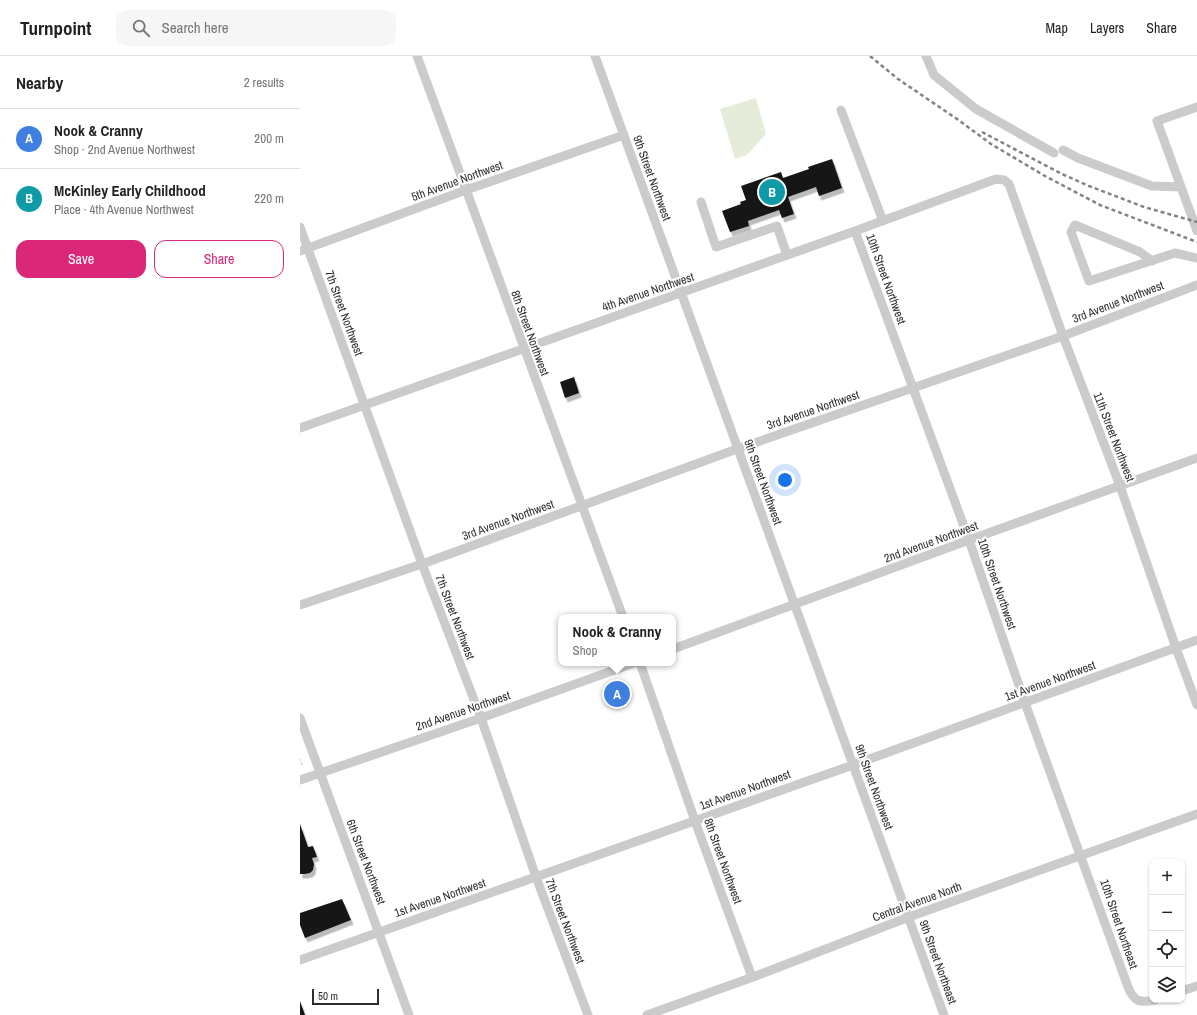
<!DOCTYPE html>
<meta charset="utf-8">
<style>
:root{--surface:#fff;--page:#f6f6f6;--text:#222;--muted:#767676;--line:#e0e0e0;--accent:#db2777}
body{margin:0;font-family:"Archivo Narrow",sans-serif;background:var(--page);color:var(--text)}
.controls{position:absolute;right:12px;bottom:12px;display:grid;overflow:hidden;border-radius:8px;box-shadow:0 1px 3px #0004}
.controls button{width:36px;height:36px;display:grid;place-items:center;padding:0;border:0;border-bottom:1px solid var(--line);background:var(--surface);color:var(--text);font:20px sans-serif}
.scale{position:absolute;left:12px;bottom:10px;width:67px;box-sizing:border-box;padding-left:4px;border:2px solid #2e2e2e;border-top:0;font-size:11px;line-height:14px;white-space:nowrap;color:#2e2e2e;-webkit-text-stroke:3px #fff;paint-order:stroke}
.you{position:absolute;left:485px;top:424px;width:14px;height:14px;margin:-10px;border:3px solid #fff;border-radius:50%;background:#1a73e8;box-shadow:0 0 0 6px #1a73e833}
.badge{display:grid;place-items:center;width:26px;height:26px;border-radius:50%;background:var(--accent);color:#fff;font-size:13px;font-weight:700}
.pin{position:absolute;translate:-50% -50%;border:2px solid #fff;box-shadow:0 1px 4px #0006}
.popup{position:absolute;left:258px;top:558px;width:118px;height:52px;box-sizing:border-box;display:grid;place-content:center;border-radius:8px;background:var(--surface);filter:drop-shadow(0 1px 3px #0005);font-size:13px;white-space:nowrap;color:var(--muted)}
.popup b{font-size:15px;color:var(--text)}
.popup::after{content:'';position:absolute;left:50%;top:100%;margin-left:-8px;border:8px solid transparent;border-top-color:var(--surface)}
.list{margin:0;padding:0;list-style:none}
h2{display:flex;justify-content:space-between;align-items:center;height:52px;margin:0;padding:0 16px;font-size:17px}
h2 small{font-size:13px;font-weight:400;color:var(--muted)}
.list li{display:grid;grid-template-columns:26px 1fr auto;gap:12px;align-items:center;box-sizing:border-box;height:60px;padding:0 16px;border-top:1px solid var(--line)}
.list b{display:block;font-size:15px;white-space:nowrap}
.list p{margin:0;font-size:13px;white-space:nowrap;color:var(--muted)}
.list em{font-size:13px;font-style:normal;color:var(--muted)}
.actions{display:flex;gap:8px;padding:12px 16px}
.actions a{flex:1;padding:9px 0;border:1px solid var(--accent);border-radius:12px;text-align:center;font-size:14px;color:var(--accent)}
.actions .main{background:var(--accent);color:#fff}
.icon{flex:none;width:22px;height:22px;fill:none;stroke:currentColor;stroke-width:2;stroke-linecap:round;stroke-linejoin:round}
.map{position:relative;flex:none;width:897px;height:959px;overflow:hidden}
header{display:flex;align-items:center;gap:24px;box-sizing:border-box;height:56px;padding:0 20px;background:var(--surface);border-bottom:1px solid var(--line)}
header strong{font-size:19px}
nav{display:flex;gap:22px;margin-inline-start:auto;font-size:14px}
.search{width:280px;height:36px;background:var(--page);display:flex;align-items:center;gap:10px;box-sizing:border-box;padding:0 14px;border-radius:12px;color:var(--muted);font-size:15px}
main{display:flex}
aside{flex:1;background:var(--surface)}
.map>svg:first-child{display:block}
.green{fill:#e5ecda}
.building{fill:#151515;filter:url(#shadow)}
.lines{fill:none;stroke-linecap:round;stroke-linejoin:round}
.path{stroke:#cbcbcb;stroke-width:1.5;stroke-dasharray:2 2;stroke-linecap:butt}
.minor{stroke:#cbcbcb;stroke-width:9}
.rail{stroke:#838383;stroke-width:2.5;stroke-dasharray:4 3;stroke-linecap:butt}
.labels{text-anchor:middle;stroke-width:4;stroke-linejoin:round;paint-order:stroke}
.street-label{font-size:12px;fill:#2e2e2e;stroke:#fff}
</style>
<header>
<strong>Turnpoint</strong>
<div class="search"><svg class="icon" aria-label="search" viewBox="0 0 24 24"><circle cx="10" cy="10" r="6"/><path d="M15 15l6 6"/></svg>Search here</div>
<nav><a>Map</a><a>Layers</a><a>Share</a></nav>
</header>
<main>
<aside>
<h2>Nearby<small>2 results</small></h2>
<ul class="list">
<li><span class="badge" style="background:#3f7fe0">A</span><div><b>Nook &amp; Cranny</b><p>Shop · 2nd Avenue Northwest</p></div><em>200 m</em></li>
<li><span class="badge" style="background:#0f9aa8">B</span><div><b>McKinley Early Childhood</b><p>Place · 4th Avenue Northwest</p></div><em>220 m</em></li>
</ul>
<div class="actions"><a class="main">Save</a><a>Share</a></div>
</aside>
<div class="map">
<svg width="897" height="959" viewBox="0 0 897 959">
<defs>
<filter id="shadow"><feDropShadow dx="2.5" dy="4.5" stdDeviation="0" flood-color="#0004"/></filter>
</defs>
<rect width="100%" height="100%" fill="#fff"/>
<path class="green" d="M456 42 466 78 447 99 435 103 420 53Z"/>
<path class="building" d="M532 103 542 132 519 140 516 131 488 141 494 158 482 162 479 154 448 165 449 170 430 176 422 155 441 148 440 146 446 144 441 130 481 116 483 122 509 113 508 111Z
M274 321 279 337 265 342 260 326Z
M0 768 8 791 13 790 17 801 12 802 14 808 13 814 10 817 5 818H0Z
M42 843 51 864 5 882 0 869V857Z
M0 945 5 959H0Z"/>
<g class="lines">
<path class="path" d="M0 703 2 709"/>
<path class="minor" d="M117 0 323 561
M295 0 644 959
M626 0 634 19 676 53 754 97
M897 51 857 65 897 175
M541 54 583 165
M763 94 778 102 852 130 881 131
M401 146 416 191 477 170 487 199
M0 171 122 508 181 662 236 821 288 959
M555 175 669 484 725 647 828 931C834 946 840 947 855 944
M0 195 166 134 324 79
M852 205 840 196 775 169 771 176 789 225 875 197 897 202
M0 372 555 175 696 123 704 124 709 128 763 280 820 430 876 592 897 649
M0 549 122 508 437 393 763 280 897 229
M373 593 669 484 897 402
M340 607 395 765 452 921
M0 662 109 959
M0 724 181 662 334 607
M0 904 553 709 897 584
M882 935 897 930
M347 959 456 920 609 861 897 758"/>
<path class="rail" d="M570 0 598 23 657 63 691 88 745 120 800 149 897 186
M682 76 762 118 789 130 844 151 897 166"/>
</g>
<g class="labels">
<g class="street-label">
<text transform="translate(352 122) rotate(70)" y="4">9th Street Northwest</text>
<text transform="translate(157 125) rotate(-20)" y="4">5th Avenue Northwest</text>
<text transform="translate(586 223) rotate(70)" y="4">10th Street Northwest</text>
<text transform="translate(348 236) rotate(-19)" y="4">4th Avenue Northwest</text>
<text transform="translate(818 246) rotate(-21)" y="4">3rd Avenue Northwest</text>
<text transform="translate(44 257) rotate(70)" y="4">7th Street Northwest</text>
<text transform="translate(230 277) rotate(70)" y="4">8th Street Northwest</text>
<text transform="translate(513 354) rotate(-19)" y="4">3rd Avenue Northwest</text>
<text transform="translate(814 381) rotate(69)" y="4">11th Street Northwest</text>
<text transform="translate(463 426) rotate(70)" y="4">9th Street Northwest</text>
<text transform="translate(208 464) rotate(-20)" y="4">3rd Avenue Northwest</text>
<text transform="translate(631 486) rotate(-20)" y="4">2nd Avenue Northwest</text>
<text transform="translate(697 528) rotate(71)" y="4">10th Street Northwest</text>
<text transform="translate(155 561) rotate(69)" y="4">7th Street Northwest</text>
<text transform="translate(750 625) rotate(-20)" y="4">1st Avenue Northwest</text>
<text transform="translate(163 655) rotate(-19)" y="4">2nd Avenue Northwest</text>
<text transform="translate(574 731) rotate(70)" y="4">9th Street Northwest</text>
<text transform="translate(445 734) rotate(-20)" y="4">1st Avenue Northwest</text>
<text transform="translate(423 805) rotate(70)" y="4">8th Street Northwest</text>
<text transform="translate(66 806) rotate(69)" y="4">6th Street Northwest</text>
<text transform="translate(140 842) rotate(-19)" y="4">1st Avenue Northwest</text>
<text transform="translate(617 846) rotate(-20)" y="4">Central Avenue North</text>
<text transform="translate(265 865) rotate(69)" y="4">7th Street Northwest</text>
<text transform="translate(819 868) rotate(71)" y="4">10th Street Northeast</text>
<text transform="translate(638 906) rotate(70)" y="4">9th Street Northeast</text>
</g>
</g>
</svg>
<div class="controls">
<button>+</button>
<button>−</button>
<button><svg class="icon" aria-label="locate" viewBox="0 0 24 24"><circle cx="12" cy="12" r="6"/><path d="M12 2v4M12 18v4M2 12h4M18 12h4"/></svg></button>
<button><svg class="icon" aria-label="layers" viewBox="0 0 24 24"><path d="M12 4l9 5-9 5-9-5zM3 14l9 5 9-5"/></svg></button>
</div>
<div class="scale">50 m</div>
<div class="you"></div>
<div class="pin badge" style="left:317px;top:638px;background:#3f7fe0">A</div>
<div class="popup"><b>Nook &amp; Cranny</b>Shop</div>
<div class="pin badge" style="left:472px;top:136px;background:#0f9aa8">B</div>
</div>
</main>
